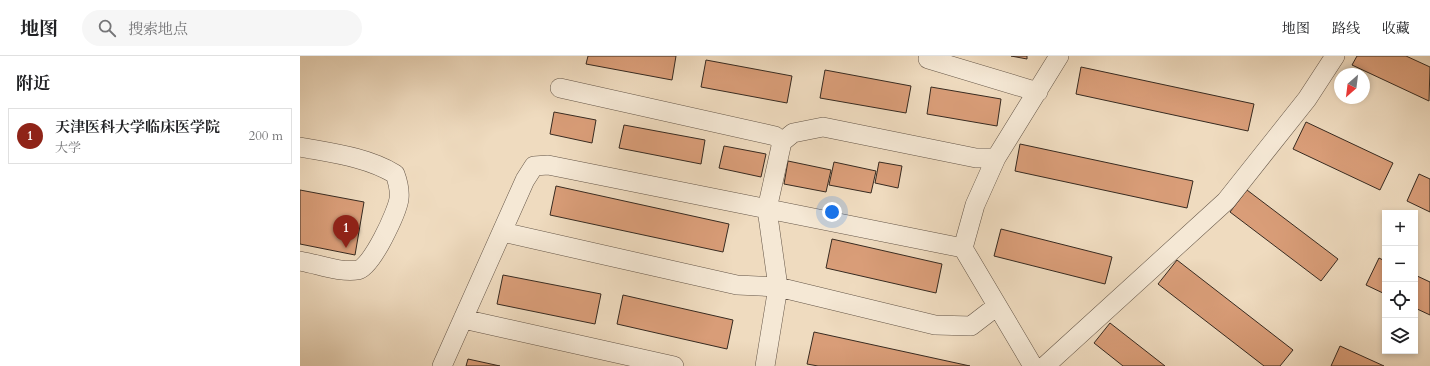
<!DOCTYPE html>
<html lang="zh">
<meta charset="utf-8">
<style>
:root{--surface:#fff;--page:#f6f6f6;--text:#202124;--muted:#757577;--line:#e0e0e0;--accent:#8f2418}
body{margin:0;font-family:Cardo,"Noto Serif SC",serif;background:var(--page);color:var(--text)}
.controls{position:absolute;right:12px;bottom:12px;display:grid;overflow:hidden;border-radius:0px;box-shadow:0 2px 6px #0003}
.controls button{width:36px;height:36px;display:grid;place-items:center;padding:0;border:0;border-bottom:1px solid var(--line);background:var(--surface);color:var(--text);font:20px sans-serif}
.compass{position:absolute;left:1034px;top:12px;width:36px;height:36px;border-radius:50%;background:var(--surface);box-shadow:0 2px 6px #0003;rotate:208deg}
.you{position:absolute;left:532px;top:156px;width:14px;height:14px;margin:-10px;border:3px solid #fff;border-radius:50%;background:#1a73e8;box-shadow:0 0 0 6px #1a73e833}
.badge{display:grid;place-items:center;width:26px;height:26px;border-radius:50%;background:var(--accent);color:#fff;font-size:13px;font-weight:700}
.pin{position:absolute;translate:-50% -33px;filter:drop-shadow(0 1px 2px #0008)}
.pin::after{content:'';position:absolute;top:21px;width:14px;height:12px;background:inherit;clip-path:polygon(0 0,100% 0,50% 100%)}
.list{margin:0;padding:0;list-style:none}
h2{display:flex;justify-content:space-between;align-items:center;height:52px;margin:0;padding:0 16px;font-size:17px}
h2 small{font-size:13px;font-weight:400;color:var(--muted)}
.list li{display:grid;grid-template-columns:26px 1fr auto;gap:12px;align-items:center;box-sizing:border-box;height:56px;margin:0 8px 8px;padding:0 8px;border:1px solid var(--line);border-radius:0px}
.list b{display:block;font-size:15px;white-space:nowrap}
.list p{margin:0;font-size:13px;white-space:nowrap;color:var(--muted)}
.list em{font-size:13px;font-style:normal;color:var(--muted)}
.icon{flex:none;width:22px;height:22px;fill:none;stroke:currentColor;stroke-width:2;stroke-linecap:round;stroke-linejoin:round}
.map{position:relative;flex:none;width:1130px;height:310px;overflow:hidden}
header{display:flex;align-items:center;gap:24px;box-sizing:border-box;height:56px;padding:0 20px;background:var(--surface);border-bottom:1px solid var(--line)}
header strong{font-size:19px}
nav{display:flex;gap:22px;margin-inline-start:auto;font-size:14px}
.search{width:280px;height:36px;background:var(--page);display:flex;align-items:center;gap:10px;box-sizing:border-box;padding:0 14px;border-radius:22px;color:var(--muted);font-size:15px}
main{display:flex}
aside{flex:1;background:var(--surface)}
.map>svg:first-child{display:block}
.building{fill:#d99d78;stroke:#372a20}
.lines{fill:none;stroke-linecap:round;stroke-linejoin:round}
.minor-casing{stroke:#655648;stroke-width:20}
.minor{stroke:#f5e8d5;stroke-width:19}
</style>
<header>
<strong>地图</strong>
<div class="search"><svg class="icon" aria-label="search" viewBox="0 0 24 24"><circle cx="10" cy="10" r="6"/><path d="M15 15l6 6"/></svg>搜索地点</div>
<nav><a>地图</a><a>路线</a><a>收藏</a></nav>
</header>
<main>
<aside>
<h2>附近<small></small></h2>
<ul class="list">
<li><span class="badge">1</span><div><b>天津医科大学临床医学院</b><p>大学</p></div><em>200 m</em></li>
</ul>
</aside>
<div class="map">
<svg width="1130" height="310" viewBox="0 0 1130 310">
<rect width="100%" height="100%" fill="#efdbbf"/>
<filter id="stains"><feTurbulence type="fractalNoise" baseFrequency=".005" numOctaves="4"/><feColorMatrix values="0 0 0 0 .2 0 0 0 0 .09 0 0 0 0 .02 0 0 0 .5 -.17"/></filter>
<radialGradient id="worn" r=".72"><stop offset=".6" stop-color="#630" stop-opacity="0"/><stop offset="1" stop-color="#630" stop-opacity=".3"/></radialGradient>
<path class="building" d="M288 0H376L372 24 286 8Z
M711 0H727V3Z
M1057 0H1106L1130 11 1129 45 1052 9Z
M406 4 492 20 487 47 401 31Z
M781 11 954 48 948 75 776 38Z
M525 14 611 30 606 57 520 42Z
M631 31 701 43 697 70 627 58Z
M254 56 296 64 292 87 250 78Z
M1006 66 1093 107 1080 134 993 93Z
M324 69 405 84 401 108 319 92Z
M720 88 893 125 887 152 715 115Z
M424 90 466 98 461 121 419 112Z
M488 105 531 114 526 136 484 128Z
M534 106 576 115 571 137 529 129Z
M579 106 602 110 598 132 575 127Z
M1119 118 1130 123V156L1107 145Z
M256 130 429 168 423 196 250 159Z
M0 134 64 146 55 199 0 188Z
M947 134 1038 203 1021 225 930 156Z
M701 173 812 201 805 228 694 200Z
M532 183 642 208 636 237 526 212Z
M1079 202 1085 205V238L1066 229Z
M877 204 993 294 980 310H964L858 228Z
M203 219 301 238 295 268 197 248Z
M1115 219 1130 226V259L1115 252Z
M323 239 433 264 427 293 317 268Z
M810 267 865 310H823L794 287Z
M514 276 670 310H518L507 308Z
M1040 290 1084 310H1031Z
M168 303 200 310H166Z"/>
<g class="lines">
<defs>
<path id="minor" d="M628 3 738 36
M260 32 475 80 482 86
M0 91C32 97 67 101 95 118 98 126 100 134 99 143 97 156 72 211 58 214 40 217 18 208 0 205
M202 176 437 229 478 231 635 269 671 270 697 250
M663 192 675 149 696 102 759 0
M163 263 374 310
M142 310 225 124 234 110 248 109 663 192 733 310
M465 310 478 231 467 153 482 86 493 77 523 71 676 102H696
M745 310 926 145 1007 43 1035 0"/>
</defs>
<use href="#minor" class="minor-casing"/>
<use href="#minor" class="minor"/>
</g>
<rect width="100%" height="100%" filter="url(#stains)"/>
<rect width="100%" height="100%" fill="url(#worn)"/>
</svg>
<div class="controls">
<button>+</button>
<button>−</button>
<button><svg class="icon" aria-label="locate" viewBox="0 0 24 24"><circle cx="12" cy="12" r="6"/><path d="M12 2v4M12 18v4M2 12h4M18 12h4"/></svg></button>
<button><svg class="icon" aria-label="layers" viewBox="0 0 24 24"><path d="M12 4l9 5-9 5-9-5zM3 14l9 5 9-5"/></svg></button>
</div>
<svg class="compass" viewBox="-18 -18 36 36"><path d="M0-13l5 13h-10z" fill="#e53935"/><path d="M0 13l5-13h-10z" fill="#757577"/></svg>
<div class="you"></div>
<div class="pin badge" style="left:46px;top:192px">1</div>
</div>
</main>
